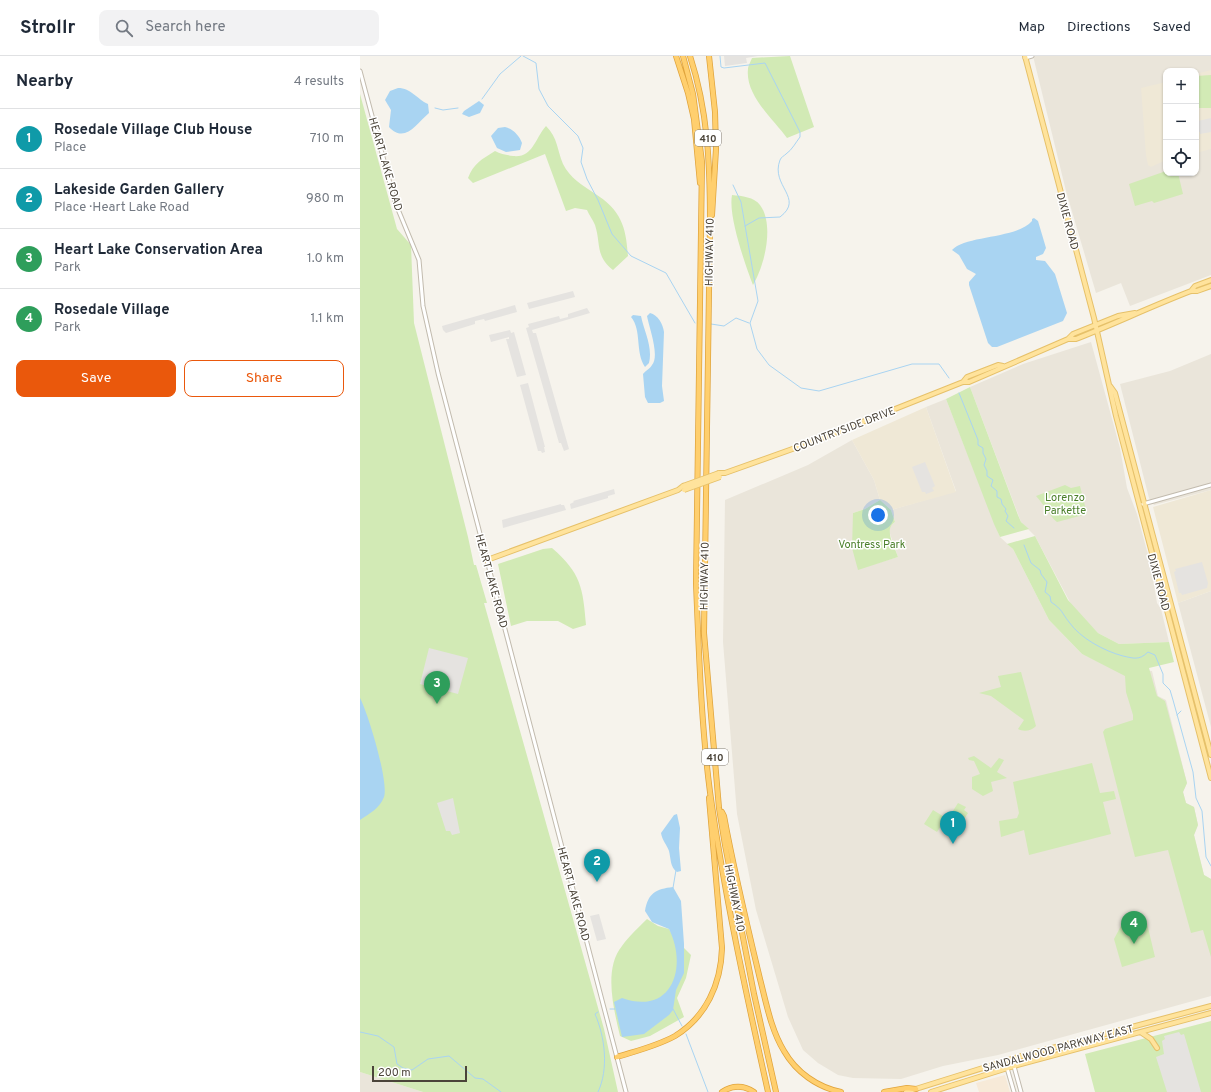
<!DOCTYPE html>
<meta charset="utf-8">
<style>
:root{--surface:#fff;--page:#f2f2f3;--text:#1f2937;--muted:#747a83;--line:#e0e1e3;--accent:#ea580c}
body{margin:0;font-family:Overpass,sans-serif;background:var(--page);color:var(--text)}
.controls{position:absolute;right:12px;top:12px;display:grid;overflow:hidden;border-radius:8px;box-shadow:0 1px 3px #0004}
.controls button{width:36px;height:36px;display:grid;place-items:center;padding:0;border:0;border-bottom:1px solid var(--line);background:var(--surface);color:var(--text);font:20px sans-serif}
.scale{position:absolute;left:12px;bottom:10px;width:95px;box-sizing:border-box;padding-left:4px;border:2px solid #4b4439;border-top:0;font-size:11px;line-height:14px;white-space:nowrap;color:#4b4439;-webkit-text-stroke:3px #fff;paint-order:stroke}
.you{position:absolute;left:518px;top:459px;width:14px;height:14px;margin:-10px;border:3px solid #fff;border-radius:50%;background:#1a73e8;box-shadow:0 0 0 6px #1a73e833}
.badge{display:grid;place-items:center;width:26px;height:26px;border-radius:50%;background:var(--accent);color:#fff;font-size:13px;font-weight:700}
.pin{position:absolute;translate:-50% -33px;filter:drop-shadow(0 1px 2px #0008)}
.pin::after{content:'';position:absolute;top:21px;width:14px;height:12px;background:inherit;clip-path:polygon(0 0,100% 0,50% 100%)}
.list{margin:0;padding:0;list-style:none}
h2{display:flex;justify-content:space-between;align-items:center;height:52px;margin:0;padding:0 16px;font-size:17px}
h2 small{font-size:13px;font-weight:400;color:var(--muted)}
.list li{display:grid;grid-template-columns:26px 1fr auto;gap:12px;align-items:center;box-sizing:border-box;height:60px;padding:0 16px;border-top:1px solid var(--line)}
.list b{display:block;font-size:15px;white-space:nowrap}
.list p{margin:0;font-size:13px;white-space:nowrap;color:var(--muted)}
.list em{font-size:13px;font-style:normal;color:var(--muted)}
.actions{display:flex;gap:8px;padding:12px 16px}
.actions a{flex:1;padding:9px 0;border:1px solid var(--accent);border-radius:8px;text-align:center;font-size:14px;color:var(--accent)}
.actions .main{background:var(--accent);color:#fff}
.icon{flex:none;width:22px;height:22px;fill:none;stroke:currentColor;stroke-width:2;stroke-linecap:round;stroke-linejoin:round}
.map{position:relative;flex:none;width:851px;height:1036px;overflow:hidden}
header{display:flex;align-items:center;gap:24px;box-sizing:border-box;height:56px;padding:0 20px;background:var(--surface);border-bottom:1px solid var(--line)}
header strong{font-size:19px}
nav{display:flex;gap:22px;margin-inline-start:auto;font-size:14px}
.search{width:280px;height:36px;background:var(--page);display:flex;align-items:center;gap:10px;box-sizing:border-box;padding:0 14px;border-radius:8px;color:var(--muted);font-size:15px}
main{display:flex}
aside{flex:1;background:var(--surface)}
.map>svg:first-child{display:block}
.residential{fill:#eae5da;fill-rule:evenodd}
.commercial{fill:#f7ead8}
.education{fill:#efe8d6}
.green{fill:#d2eab5}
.parking{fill:#e5e3e0}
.water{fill:#a9d4f2}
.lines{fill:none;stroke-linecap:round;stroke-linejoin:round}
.stream{stroke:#a9d4f2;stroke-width:1}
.minor-casing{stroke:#c2bbae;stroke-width:5}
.major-casing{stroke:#e6c16a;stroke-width:6}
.highway-casing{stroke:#e0a43c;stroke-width:6}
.minor{stroke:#fff;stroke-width:3}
.major{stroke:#ffe39c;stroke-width:4}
.highway{stroke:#ffcf6e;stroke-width:4.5}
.major-bridge-casing{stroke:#e6c16a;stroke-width:6;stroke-linecap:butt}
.major-bridge{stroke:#ffe39c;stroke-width:4}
.labels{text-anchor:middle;stroke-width:3;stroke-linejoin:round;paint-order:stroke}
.shield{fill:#fff;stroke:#817c74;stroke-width:1}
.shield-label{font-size:10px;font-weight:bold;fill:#4b4439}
.street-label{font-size:11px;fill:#4b4439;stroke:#fff}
.park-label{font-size:11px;fill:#4a7f2a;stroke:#fff}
</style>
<header>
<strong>Strollr</strong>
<div class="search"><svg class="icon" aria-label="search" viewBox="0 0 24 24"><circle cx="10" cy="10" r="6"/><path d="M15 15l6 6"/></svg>Search here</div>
<nav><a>Map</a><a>Directions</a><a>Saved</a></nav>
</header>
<main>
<aside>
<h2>Nearby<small>4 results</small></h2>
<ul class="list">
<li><span class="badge" style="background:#0f9aa8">1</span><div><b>Rosedale Village Club House</b><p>Place</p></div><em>710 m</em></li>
<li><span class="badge" style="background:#0f9aa8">2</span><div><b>Lakeside Garden Gallery</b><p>Place · Heart Lake Road</p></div><em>980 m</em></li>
<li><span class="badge" style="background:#2e9e5b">3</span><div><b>Heart Lake Conservation Area</b><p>Park</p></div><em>1.0 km</em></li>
<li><span class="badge" style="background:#2e9e5b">4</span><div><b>Rosedale Village</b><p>Park</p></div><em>1.1 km</em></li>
</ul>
<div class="actions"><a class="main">Save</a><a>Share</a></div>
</aside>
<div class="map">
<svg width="851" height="1036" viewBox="0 0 851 1036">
<rect width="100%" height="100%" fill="#f6f3ec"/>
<path class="residential" d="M673 0H851V219L770 250 761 227 736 237 706 135ZM806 15H836V117H806Z
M731 286 760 392 767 432 777 458 790 506 797 547 801 553 809 586 759 588 738 577 712 550 675 480 661 466 610 331 663 308Z
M851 298V434L794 449 789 442 760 328 810 315Z
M586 343 640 481 653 493 689 564 722 598 765 619 773 613 792 615 798 640 806 644 827 727 823 736 826 747 834 751 838 769 834 779 844 819 851 823V940L638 999 583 1010 541 1023 493 1022 478 1019 458 1007 443 994 428 961 396 854 377 758 363 586 365 444 448 409 492 384 514 424 520 444 505 453 493 457 498 513 538 501 529 475 530 470 535 466 531 454 596 435 566 351Z
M851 535V671L818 547Z
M0 1016 63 1036H0Z"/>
<path class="commercial" d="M645 1019 650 1036H619L616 1027Z"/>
<path class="education" d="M851 14V93L836 97V18Z
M806 26V104L791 111 788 109 786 99 781 32Z
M566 351 596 436 531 454 520 444 514 424 492 384Z
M851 434V535L818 547 793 451Z"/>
<path class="green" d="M430 0 454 71 427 82C413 63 385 39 388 13 388 10 391 5 392 2Z
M851 19V52H838L836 20Z
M0 38 37 173 51 189 54 267 108 481 114 509H116L127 547H124L244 973 258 1036H63L0 1016Z
M186 70C198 82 197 94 203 108 210 122 222 129 234 137 261 154 266 170 268 200L253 214C235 200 241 187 235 169 233 164 229 159 227 154L215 152 206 155 185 98 113 127 108 122C113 108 122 103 135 95 141 98 146 99 153 100 173 102 174 84 186 70Z
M806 115V117H818L823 138 794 147 792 145 775 150 769 128Z
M372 139C382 140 394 141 400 149 415 169 404 211 393 229 385 208 368 160 372 139Z
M610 331 658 459 661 466 669 473 640 481 634 468 586 343Z
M705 429 711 432 720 430 727 458 697 466C690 461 684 448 676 440Z
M520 444 531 454 535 466C523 473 535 491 538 501L498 514 492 492 493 457 505 453Z
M675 480 708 544 738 577 759 588 809 586 814 606 789 612 797 640 805 645 808 656 827 727 823 736 826 747 834 751 838 769 834 779 844 819 851 823V901L843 874 831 877 808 794 775 801 743 676 745 673 773 664V659L766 636 765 620 722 598 689 564 653 493 647 488Z
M192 492C221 517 223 532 226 569L213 573 198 565H167L151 570 138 508 183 493Z
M661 616 676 670C672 675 663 676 658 673L664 664 631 640 619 637 641 631 638 620Z
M614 700 631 712 639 702 644 704 637 716 647 722 631 726 633 735 623 740 612 733V721L620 718 614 705 609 704 608 702Z
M732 707 740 737 754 735 756 743 743 746 751 778 669 799 664 774 641 781 639 765 657 762 659 757 653 726Z
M598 747 606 751 604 754 608 757 601 768 589 761Z
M573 754 586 762 577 776 564 768Z
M287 863 298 870 309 873 314 882 331 899 326 922 317 942 324 961 290 980 271 985 260 980C254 954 243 913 262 890 269 880 279 871 287 863Z
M786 863 795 901 762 911 754 883 762 868Z
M851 965V1036H735L725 998Z"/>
<path class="parking" d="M364 0H398L386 2 387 7 365 10Z
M836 57 838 65 851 62V76L840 78V76H837Z
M213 235 215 241 169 253 167 247Z
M155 249 157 256 125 265 124 263 115 265V268L86 277 83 274 82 270Z
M227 252 230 257 172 274 173 277H176L209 393 204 395 201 387H199L166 272 169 271 168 268 199 260 200 263 208 261V258Z
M150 274 151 277 154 276 166 319 157 321 146 283H149V281L131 286 129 279Z
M168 327 185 391H184L185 396 182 397 181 395H178L160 329Z
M565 406 575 430 572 432 574 435 566 438 565 436H562L552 411Z
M254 433 255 438 248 440V442L211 453 210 448 214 446 213 445Z
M201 448V449H204L206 454 143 472 142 464Z
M842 506 848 527 847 532 822 539 821 537H819L814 516 816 515 815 513Z
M69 592 108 602 98 638 60 628Z
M93 742 100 777 92 779 90 775H86L77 747Z
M239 858 246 883 237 885 230 860Z
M819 976 821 979 824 978 841 1036H807L796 1001 804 998 802 985 805 983 804 980Z"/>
<path class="water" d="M38 32C51 32 57 43 68 48L69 57C56 68 45 88 29 71L31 54 25 44 30 35Z
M119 45 124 49 120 57 109 61 102 58 104 55Z
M145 71C153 73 159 79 162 87L160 94 146 96 137 92 131 80 138 72Z
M674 162 678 165 686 192 683 198 676 201V204L685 205 695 218 707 257 703 265 637 291H632L628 287 609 229V226L616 218 607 213 599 199 592 194C606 179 657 183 672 165V163Z
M290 257C298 259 303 268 304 276L302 330 304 345 300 347H288L285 341 283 318C286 314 290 313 292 309 300 300 289 271 287 260Z
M273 259 281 260C284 275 293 291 289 307L285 311C275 296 282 274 271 261Z
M0 642C8 657 29 726 24 741 19 753 10 757 0 764Z
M317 758 320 772 319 792 321 815 317 816C310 811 311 803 309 795 307 789 302 784 301 777L314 759Z
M313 831 321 845 324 888V917L316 934 313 954 309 959 284 978 262 981 254 946 262 942C312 960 328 911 309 873L292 866 285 855C288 837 296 833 313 831Z"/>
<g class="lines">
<path class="stream" d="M163 0 176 7 179 33 188 50 218 80 223 92 221 106 227 123 238 144 252 178 271 200 306 217 335 267
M360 0 361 11 364 12 405 7 440 76V81C436 86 432 94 426 98 424 100 421 101 420 104 410 130 445 142 420 161L399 162 385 170
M122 43 140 18 161 0
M75 52 83 54 98 52
M373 129 381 146 398 245 390 267 397 293 409 309 441 332 459 335 552 308H579L589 322
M351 268 364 270 376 262 389 267
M599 337 618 384V389L623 392V397L626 403 624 409 627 415V420L633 424 631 430 637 435V441L641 443 642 448 646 453 645 455 648 460 646 465 654 472
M664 489 671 507 680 514 681 518 687 526 685 536 690 540 691 546C703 554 701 556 709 566 720 582 744 595 763 600 773 602 779 605 788 596L795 599 803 618V627L810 634 813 644 833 716 836 742 842 755 846 801 851 810
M817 659 821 655
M313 832 316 814
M250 953H255
M313 953 322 970
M0 976 18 980 34 991 37 1008 43 1012 52 1014 68 1003 89 1000 115 1022 123 1023 141 1036
M326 978 348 1036
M238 1036C249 1013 245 981 235 958L238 956"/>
<defs>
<path id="minor" d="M665 2 672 0
M0 15 35 146 59 204 63 250 78 317 266 1036
M783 448 851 429
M652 1003 661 1036
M645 1005 654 1036"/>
<path id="major" d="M665 0 734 262 756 360 851 722
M831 235 835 230 851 224
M708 283H716C754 268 792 250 831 235H837L851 230
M603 326 607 321 638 309 643 310
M750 330 755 337 851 699
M359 417H365L452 386 603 326H609L708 283 713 278 758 260 775 257
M127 504 318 434 323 430
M782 977 791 983 797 992
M546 1036 658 1001 851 950
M571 1036 654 1010 851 957"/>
<path id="highway" d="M316 0 328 37 334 63 340 127
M323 0 333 38 342 106 336 527C339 597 341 667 350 736 364 837 386 937 408 1036
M330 0C348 55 350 109 350 166L344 577 359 752 365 789 394 938 416 1036
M349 0 355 56 356 93 352 159
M362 756 364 760C374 815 387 869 400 923 406 946 411 974 424 995 436 1016 457 1031 481 1036
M257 1001C276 995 297 990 315 980 346 961 361 928 362 892L349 742
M362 1036C372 1029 384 1029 394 1036
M524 1036 547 1032 556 1033"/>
</defs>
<use href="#minor" class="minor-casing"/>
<use href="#major" class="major-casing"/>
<use href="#highway" class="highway-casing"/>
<use href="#minor" class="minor"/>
<use href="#major" class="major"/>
<use href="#highway" class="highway"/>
<defs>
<path id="major-bridge" d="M323 430 359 417
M324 434 360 421"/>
</defs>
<use href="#major-bridge" class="major-bridge-casing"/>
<use href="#major-bridge" class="major-bridge"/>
</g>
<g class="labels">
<g class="shield">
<rect x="335" y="74" width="26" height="16" rx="3"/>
<rect x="342" y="693" width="26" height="16" rx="3"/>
</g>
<g class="shield-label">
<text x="348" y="86">410</text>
<text x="355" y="705">410</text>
</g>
<g class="street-label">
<text transform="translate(26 108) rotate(74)" y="4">HEART LAKE ROAD</text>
<text transform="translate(708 165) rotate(75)" y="4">DIXIE ROAD</text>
<text transform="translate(349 196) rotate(-89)" y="4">HIGHWAY 410</text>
<text transform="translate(484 373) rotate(-21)" y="4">COUNTRYSIDE DRIVE</text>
<text transform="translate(344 520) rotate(-89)" y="4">HIGHWAY 410</text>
<text transform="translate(132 525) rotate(75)" y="4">HEART LAKE ROAD</text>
<text transform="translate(799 526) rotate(75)" y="4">DIXIE ROAD</text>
<text transform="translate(214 838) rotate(75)" y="4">HEART LAKE ROAD</text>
<text transform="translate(375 842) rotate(79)" y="4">HIGHWAY 410</text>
<text transform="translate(698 992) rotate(-15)" y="4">SANDALWOOD PARKWAY EAST</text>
</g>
<g class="park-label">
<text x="705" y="445">Lorenzo<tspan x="705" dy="13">Parkette</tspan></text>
<text x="512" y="492">Vontress Park</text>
</g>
</g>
</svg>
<div class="controls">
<button>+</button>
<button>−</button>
<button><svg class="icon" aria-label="locate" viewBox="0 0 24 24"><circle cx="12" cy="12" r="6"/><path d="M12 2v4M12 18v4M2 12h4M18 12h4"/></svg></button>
</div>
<div class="scale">200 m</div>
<div class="you"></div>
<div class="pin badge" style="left:593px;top:788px;background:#0f9aa8">1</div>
<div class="pin badge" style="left:237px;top:826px;background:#0f9aa8">2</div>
<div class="pin badge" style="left:77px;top:648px;background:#2e9e5b">3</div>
<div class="pin badge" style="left:774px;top:888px;background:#2e9e5b">4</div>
</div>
</main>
